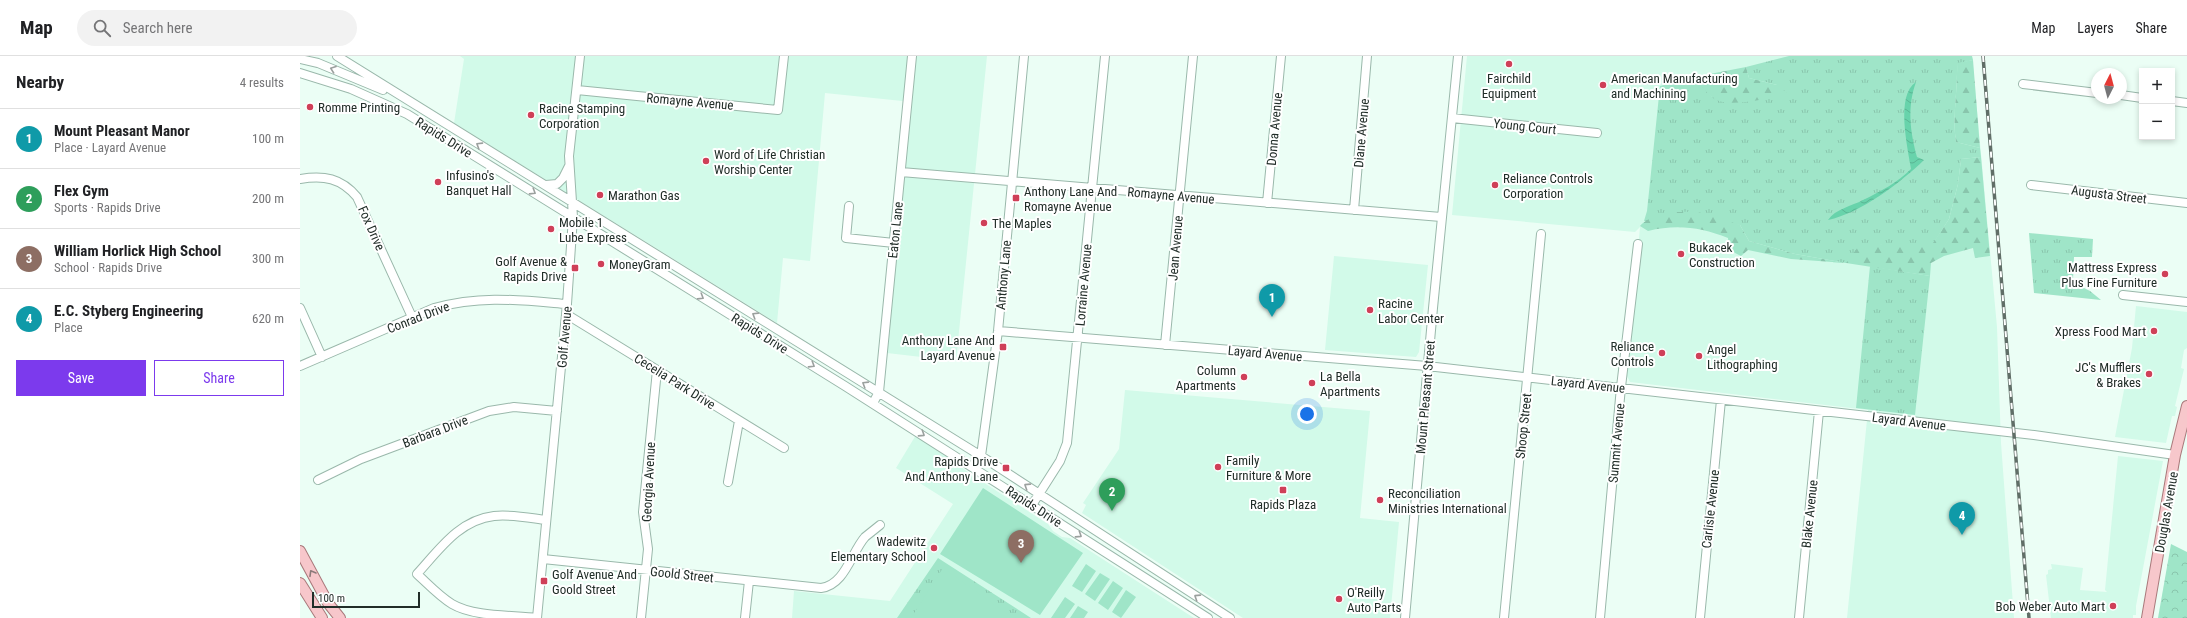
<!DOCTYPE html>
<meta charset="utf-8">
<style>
:root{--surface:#fff;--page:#f2f2f2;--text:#202124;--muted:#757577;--line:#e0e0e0;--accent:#7c3aed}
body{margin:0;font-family:"Roboto Condensed",sans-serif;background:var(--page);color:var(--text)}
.controls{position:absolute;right:12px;top:12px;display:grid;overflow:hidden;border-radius:0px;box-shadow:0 2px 6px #0003}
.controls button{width:36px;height:36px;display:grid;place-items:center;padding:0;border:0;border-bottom:1px solid var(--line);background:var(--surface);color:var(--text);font:20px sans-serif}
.compass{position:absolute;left:1791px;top:12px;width:36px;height:36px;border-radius:50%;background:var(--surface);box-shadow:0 2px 6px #0003;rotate:6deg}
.scale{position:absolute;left:12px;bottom:10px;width:108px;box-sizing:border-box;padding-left:4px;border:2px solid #212d28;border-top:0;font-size:11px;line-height:14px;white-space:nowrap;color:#212d28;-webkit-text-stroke:3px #fff;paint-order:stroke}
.you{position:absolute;left:1007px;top:358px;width:14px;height:14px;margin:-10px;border:3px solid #fff;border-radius:50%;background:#1a73e8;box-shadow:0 0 0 6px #1a73e833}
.badge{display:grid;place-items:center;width:26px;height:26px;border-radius:50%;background:var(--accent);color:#fff;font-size:13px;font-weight:700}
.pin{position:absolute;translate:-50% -33px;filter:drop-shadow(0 1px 2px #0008)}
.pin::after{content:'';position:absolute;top:21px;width:14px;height:12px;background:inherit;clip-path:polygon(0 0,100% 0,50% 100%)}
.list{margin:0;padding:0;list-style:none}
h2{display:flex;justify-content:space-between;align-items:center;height:52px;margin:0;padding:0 16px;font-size:17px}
h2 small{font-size:13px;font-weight:400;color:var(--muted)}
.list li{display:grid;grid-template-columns:26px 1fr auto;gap:12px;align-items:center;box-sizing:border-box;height:60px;padding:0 16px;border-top:1px solid var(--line)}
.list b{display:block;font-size:15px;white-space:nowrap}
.list p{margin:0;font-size:13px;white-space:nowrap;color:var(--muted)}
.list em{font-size:13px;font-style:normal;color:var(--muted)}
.actions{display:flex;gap:8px;padding:12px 16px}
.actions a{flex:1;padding:9px 0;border:1px solid var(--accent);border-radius:0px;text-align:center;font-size:14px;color:var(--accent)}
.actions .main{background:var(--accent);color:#fff}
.icon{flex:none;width:22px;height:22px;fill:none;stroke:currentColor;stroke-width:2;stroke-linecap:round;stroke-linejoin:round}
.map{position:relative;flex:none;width:1887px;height:562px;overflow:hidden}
header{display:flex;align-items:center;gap:24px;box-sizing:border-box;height:56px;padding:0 20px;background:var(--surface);border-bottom:1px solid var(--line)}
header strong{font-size:19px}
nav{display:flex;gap:22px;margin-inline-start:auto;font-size:14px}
.search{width:280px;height:36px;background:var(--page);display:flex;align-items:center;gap:10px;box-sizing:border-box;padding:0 14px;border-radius:22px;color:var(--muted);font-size:15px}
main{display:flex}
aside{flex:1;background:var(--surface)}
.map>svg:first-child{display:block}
.built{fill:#d2fae9}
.grass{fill:url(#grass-tufts)}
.forest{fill:url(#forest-firs)}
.park{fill:url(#park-crowns)}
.pitch{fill:#9fe5c8}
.water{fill:url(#water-waves)}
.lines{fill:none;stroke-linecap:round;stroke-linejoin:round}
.minor-casing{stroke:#9ab8ab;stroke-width:10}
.major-casing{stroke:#a9797b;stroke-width:12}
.minor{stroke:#fff;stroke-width:8}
.major{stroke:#f7c7cb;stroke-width:10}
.rail-casing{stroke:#606e67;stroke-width:3.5}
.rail{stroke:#fff;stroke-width:2;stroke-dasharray:6;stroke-linecap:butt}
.oneway{stroke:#9ba09e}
.oneway2{stroke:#8c7a7a}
.poi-dot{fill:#cf3f58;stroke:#fff;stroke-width:1.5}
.labels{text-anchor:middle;stroke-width:4;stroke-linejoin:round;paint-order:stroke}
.poi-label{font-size:13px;fill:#212d28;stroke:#fff;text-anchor:start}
.street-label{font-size:13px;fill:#212d28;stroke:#fff}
</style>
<header>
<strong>Map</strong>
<div class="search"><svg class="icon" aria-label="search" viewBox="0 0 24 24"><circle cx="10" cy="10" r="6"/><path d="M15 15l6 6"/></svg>Search here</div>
<nav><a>Map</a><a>Layers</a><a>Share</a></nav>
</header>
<main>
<aside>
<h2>Nearby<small>4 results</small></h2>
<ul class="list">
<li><span class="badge" style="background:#0f9aa8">1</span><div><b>Mount Pleasant Manor</b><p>Place · Layard Avenue</p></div><em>100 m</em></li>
<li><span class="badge" style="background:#2e9e5b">2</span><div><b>Flex Gym</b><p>Sports · Rapids Drive</p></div><em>200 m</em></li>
<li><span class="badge" style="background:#8d6e63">3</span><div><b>William Horlick High School</b><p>School · Rapids Drive</p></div><em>300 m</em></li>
<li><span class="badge" style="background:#0f9aa8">4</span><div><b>E.C. Styberg Engineering</b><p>Place</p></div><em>620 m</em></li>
</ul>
<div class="actions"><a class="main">Save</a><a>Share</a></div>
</aside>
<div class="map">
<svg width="1887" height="562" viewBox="0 0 1887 562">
<defs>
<pattern id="grass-tufts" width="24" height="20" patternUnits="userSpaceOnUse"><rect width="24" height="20" fill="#9fe5c8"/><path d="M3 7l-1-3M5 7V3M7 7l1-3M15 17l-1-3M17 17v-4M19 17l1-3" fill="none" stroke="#89c5ac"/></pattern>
<pattern id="forest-firs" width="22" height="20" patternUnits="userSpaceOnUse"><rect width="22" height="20" fill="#9fe5c8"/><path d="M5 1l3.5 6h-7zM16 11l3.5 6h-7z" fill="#89c5ac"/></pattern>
<pattern id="park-crowns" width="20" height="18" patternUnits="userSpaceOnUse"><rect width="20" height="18" fill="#9fe5c8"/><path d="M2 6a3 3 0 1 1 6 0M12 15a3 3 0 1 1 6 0" fill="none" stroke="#89c5ac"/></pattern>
<pattern id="water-waves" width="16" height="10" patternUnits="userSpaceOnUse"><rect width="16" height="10" fill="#68d3ab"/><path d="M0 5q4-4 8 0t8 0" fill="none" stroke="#5ab593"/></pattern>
</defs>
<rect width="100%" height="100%" fill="#ebfef5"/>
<path class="built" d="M160 0H687L656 305 587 297 612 46 525 37 510 205 483 202 477 267 154 67 164 3Z
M1167 0H1672L1697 271 1701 387 1714 562H1547L1568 354 1330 326 1327 320 1340 171 1335 176 1152 159Z
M1034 200 1128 209 1119 296 1116 301 1025 294Z
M1836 250 1887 256V292L1884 294 1881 312 1884 313 1875 350 1877 351 1875 360H1872L1866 387 1815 381 1832 292Z
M825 334 1070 355 1060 462 1099 466 1090 562H943L782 457 786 449 783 447 819 393Z
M616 379 672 419 748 468 753 475 762 481 770 482 894 562H492L494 535 590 545 653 448 596 412Z
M1818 400 1863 405 1836 550V559H1833V562H1751L1746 519 1748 518V514L1752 513 1751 508 1783 512 1780 534 1807 536 1805 534Z"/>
<path class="grass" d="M1489 0H1672L1673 4 1657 8C1658 34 1652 60 1656 86L1680 92 1681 101 1661 103 1658 128 1649 163 1633 188H1582L1546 207 1495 198 1449 185 1440 169 1344 165 1347 155 1360 30 1394 21 1412 41 1477 29 1449 22 1446 11Z
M1729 177 1793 183 1792 201H1774L1773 224 1783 222 1782 231 1790 235 1801 244 1734 237Z
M1570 210 1630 220 1615 359 1556 352Z
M638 502 731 562H597Z"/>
<path class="forest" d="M1673 4 1680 92 1656 86C1652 60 1658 34 1657 7Z
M1446 11 1449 22 1477 29 1487 37C1469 42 1429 53 1413 42 1406 37 1400 27 1394 21Z
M1681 101 1690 200 1675 202 1673 192 1644 200 1631 207 1630 220 1546 207 1491 203 1448 194 1441 200 1429 194 1428 182C1401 171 1376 168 1348 175L1340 170C1351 157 1378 155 1395 156 1409 157 1426 165 1440 169L1449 185 1495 198 1546 207 1558 191 1582 188 1633 187 1649 163 1658 128 1661 103Z"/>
<path class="park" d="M1871 488 1887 496V562H1858Z"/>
<path class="pitch" d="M683 432 783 497 740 559 640 498Z
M786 508 796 515 782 536 772 530Z
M643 512 713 562H611Z
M800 517 810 523 795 545 785 538Z
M813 525 823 532 808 554 798 547Z
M826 534 836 541 821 562 812 556Z
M765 541 775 548 765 562H751Z
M778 550 788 556 784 562H770Z"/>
<path class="water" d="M1616 26C1607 51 1610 75 1617 101L1624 104C1600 127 1561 157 1528 164 1535 153 1552 150 1563 144 1580 136 1598 126 1611 113 1608 93 1595 39 1616 26Z"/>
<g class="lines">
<defs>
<path id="minor" d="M37 0 681 400 930 562
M0 3 18 7 83 34
M0 17 51 33 107 58 545 330 908 562
M1723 28 1797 37
M277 34 478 54 484 0
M1821 39 1842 42
M1872 45 1887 47
M1152 62 1297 77
M601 116 1141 161
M0 123C24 119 41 122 57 141L112 261
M246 129 257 128 263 122 269 110
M1731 129 1887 147
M967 147 981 0
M549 150 546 182 594 187
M1054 154 1067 0
M1823 239 1887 246
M0 252 22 301
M266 258 484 392
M698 275 1127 310 1734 379 1875 399
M865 289 893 0
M0 310 134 252C181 239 219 244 267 248
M573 347 579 336 612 0
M673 411 681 400 698 275 724 0
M18 424 61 403 189 355 214 351 257 355
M428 426 439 365
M732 449 760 405 767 387 805 0
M243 503 521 532C545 529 551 497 565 481 570 477 575 473 580 469
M237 562 267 248 273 161 269 100 280 0
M237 562C212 559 174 561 152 548 139 540 128 528 117 518 139 494 159 464 194 460 211 458 230 462 246 464
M341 562 348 493 343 456 357 314
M445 562 449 525
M1105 562 1133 252 1158 0
M1204 562 1241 178
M1300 562 1321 331 1338 188
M1400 562 1421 344
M1499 562 1519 355"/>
<path id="major" d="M0 495 28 547 40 562
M0 527 22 562
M1847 562 1875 399 1887 350"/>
</defs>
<use href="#minor" class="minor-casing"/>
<use href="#major" class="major-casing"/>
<use href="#minor" class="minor"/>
<use href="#major" class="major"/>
<defs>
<path id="rail" d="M1683 0 1729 562"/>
</defs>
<use href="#rail" class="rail-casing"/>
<use href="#rail" class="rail"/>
</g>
<defs><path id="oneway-chevron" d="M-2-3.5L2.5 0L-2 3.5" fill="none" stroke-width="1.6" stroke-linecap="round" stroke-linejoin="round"/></defs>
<g class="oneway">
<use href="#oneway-chevron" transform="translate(33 13) rotate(-160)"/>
<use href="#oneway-chevron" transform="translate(179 89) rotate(-148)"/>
<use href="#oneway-chevron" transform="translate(233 136) rotate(32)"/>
<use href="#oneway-chevron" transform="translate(401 241) rotate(32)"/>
<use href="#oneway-chevron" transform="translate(455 259) rotate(-148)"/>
<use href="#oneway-chevron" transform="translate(512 309) rotate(32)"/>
<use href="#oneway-chevron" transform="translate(565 328) rotate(-148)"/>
<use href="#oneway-chevron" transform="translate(622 378) rotate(33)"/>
<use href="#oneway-chevron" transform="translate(727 430) rotate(-147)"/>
<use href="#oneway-chevron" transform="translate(779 479) rotate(33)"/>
<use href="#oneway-chevron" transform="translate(897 541) rotate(-147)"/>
</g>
<use class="oneway2" href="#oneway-chevron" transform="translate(12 517) rotate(-120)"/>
<g class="poi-dot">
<circle cx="1209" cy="8" r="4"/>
<circle cx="1303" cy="29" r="4"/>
<circle cx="10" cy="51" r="4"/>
<circle cx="231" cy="59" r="4"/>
<circle cx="406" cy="105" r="4"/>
<circle cx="138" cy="126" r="4"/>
<circle cx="1195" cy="129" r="4"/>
<circle cx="300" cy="139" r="4"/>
<rect x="712" y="138" width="8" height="8" rx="2"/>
<circle cx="684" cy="167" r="4"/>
<circle cx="251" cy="173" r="4"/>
<circle cx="1381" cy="198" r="4"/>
<circle cx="301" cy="208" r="4"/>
<rect x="271" y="208" width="8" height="8" rx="2"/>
<circle cx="1865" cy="218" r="4"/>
<circle cx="1070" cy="254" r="4"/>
<circle cx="1854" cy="275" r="4"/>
<rect x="699" y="287" width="8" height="8" rx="2"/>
<circle cx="1362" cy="297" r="4"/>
<circle cx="1399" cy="300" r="4"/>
<circle cx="1849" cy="318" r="4"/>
<circle cx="944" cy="321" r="4"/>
<circle cx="1012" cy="327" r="4"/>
<circle cx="918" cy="411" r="4"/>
<rect x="702" y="408" width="8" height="8" rx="2"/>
<rect x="979" y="430" width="8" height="8" rx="2"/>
<circle cx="1080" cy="444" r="4"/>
<circle cx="634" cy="492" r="4"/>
<rect x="240" y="521" width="8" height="8" rx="2"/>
<circle cx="1039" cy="543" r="4"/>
<circle cx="1813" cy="550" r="4"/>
</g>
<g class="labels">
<g class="poi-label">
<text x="1209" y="27" text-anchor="middle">Fairchild<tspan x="1209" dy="15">Equipment</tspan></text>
<text x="1311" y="27">American Manufacturing<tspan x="1311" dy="15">and Machining</tspan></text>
<text x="18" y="56">Romme Printing</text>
<text x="239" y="57">Racine Stamping<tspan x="239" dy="15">Corporation</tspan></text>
<text x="414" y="103">Word of Life Christian<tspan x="414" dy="15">Worship Center</tspan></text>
<text x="146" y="124">Infusino's<tspan x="146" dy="15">Banquet Hall</tspan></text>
<text x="1203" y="127">Reliance Controls<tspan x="1203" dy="15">Corporation</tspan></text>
<text x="724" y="140">Anthony Lane And<tspan x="724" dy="15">Romayne Avenue</tspan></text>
<text x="308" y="144">Marathon Gas</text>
<text x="259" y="171">Mobile 1<tspan x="259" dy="15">Lube Express</tspan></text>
<text x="692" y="172">The Maples</text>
<text x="1389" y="196">Bukacek<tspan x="1389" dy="15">Construction</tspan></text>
<text x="267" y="210" text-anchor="end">Golf Avenue &amp;<tspan x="267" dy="15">Rapids Drive</tspan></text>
<text x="309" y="213">MoneyGram</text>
<text x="1857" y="216" text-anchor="end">Mattress Express<tspan x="1857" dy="15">Plus Fine Furniture</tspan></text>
<text x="1078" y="252">Racine<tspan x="1078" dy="15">Labor Center</tspan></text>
<text x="1846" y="280" text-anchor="end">Xpress Food Mart</text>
<text x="695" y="289" text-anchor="end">Anthony Lane And<tspan x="695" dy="15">Layard Avenue</tspan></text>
<text x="1354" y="295" text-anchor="end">Reliance<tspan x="1354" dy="15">Controls</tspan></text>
<text x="1407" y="298">Angel<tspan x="1407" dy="15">Lithographing</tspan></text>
<text x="1841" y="316" text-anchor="end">JC's Mufflers<tspan x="1841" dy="15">&amp; Brakes</tspan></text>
<text x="936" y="319" text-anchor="end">Column<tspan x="936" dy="15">Apartments</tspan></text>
<text x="1020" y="325">La Bella<tspan x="1020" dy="15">Apartments</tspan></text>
<text x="926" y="409">Family<tspan x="926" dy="15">Furniture &amp; More</tspan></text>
<text x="698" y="410" text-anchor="end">Rapids Drive<tspan x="698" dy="15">And Anthony Lane</tspan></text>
<text x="1088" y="442">Reconciliation<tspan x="1088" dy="15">Ministries International</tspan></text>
<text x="983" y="453" text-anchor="middle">Rapids Plaza</text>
<text x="626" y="490" text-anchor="end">Wadewitz<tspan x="626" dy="15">Elementary School</tspan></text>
<text x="252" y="523">Golf Avenue And<tspan x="252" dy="15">Goold Street</tspan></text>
<text x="1047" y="541">O'Reilly<tspan x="1047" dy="15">Auto Parts</tspan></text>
<text x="1805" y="555" text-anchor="end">Bob Weber Auto Mart</text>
</g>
<g class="street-label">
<text transform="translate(390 45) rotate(5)" y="5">Romayne Avenue</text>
<text transform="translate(1225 70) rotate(6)" y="5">Young Court</text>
<text transform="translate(974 73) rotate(-85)" y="5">Donna Avenue</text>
<text transform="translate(1061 77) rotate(-85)" y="5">Diane Avenue</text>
<text transform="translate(144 81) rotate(32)" y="5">Rapids Drive</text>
<text transform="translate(1809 138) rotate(7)" y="5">Augusta Street</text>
<text transform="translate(871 139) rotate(5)" y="5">Romayne Avenue</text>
<text transform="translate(72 172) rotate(66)" y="5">Fox Drive</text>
<text transform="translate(595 174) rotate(-84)" y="5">Eaton Lane</text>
<text transform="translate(875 192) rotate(-85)" y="5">Jean Avenue</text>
<text transform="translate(703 219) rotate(-85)" y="5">Anthony Lane</text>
<text transform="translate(783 229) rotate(-85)" y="5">Lorraine Avenue</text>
<text transform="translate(118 261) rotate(-21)" y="5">Conrad Drive</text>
<text transform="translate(460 277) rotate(32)" y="5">Rapids Drive</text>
<text transform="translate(264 281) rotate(-85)" y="5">Golf Avenue</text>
<text transform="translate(965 297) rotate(5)" y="5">Layard Avenue</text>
<text transform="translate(375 325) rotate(32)" y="5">Cecelia Park Drive</text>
<text transform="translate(1288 328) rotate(6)" y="5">Layard Avenue</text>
<text transform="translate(1125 341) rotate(-85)" y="5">Mount Pleasant Street</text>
<text transform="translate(1609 365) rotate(7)" y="5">Layard Avenue</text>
<text transform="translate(1223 370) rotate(-84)" y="5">Shoop Street</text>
<text transform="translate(135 375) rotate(-21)" y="5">Barbara Drive</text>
<text transform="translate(1316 387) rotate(-85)" y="5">Summit Avenue</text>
<text transform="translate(348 426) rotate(-87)" y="5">Georgia Avenue</text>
<text transform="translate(734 450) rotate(33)" y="5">Rapids Drive</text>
<text transform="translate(1410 453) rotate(-84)" y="5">Carlisle Avenue</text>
<text transform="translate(1866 456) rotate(-80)" y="5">Douglas Avenue</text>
<text transform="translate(1509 458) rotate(-84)" y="5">Blake Avenue</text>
<text transform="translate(382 518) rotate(6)" y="5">Goold Street</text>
</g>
</g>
</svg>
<div class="controls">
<button>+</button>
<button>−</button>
</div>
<svg class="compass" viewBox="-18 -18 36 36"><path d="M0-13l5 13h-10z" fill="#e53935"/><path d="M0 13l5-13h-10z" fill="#757577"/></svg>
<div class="scale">100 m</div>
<div class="you"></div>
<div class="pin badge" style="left:972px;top:261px;background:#0f9aa8">1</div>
<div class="pin badge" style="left:812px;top:455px;background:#2e9e5b">2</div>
<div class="pin badge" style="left:721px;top:507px;background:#8d6e63">3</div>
<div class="pin badge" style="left:1662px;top:479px;background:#0f9aa8">4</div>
</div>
</main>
